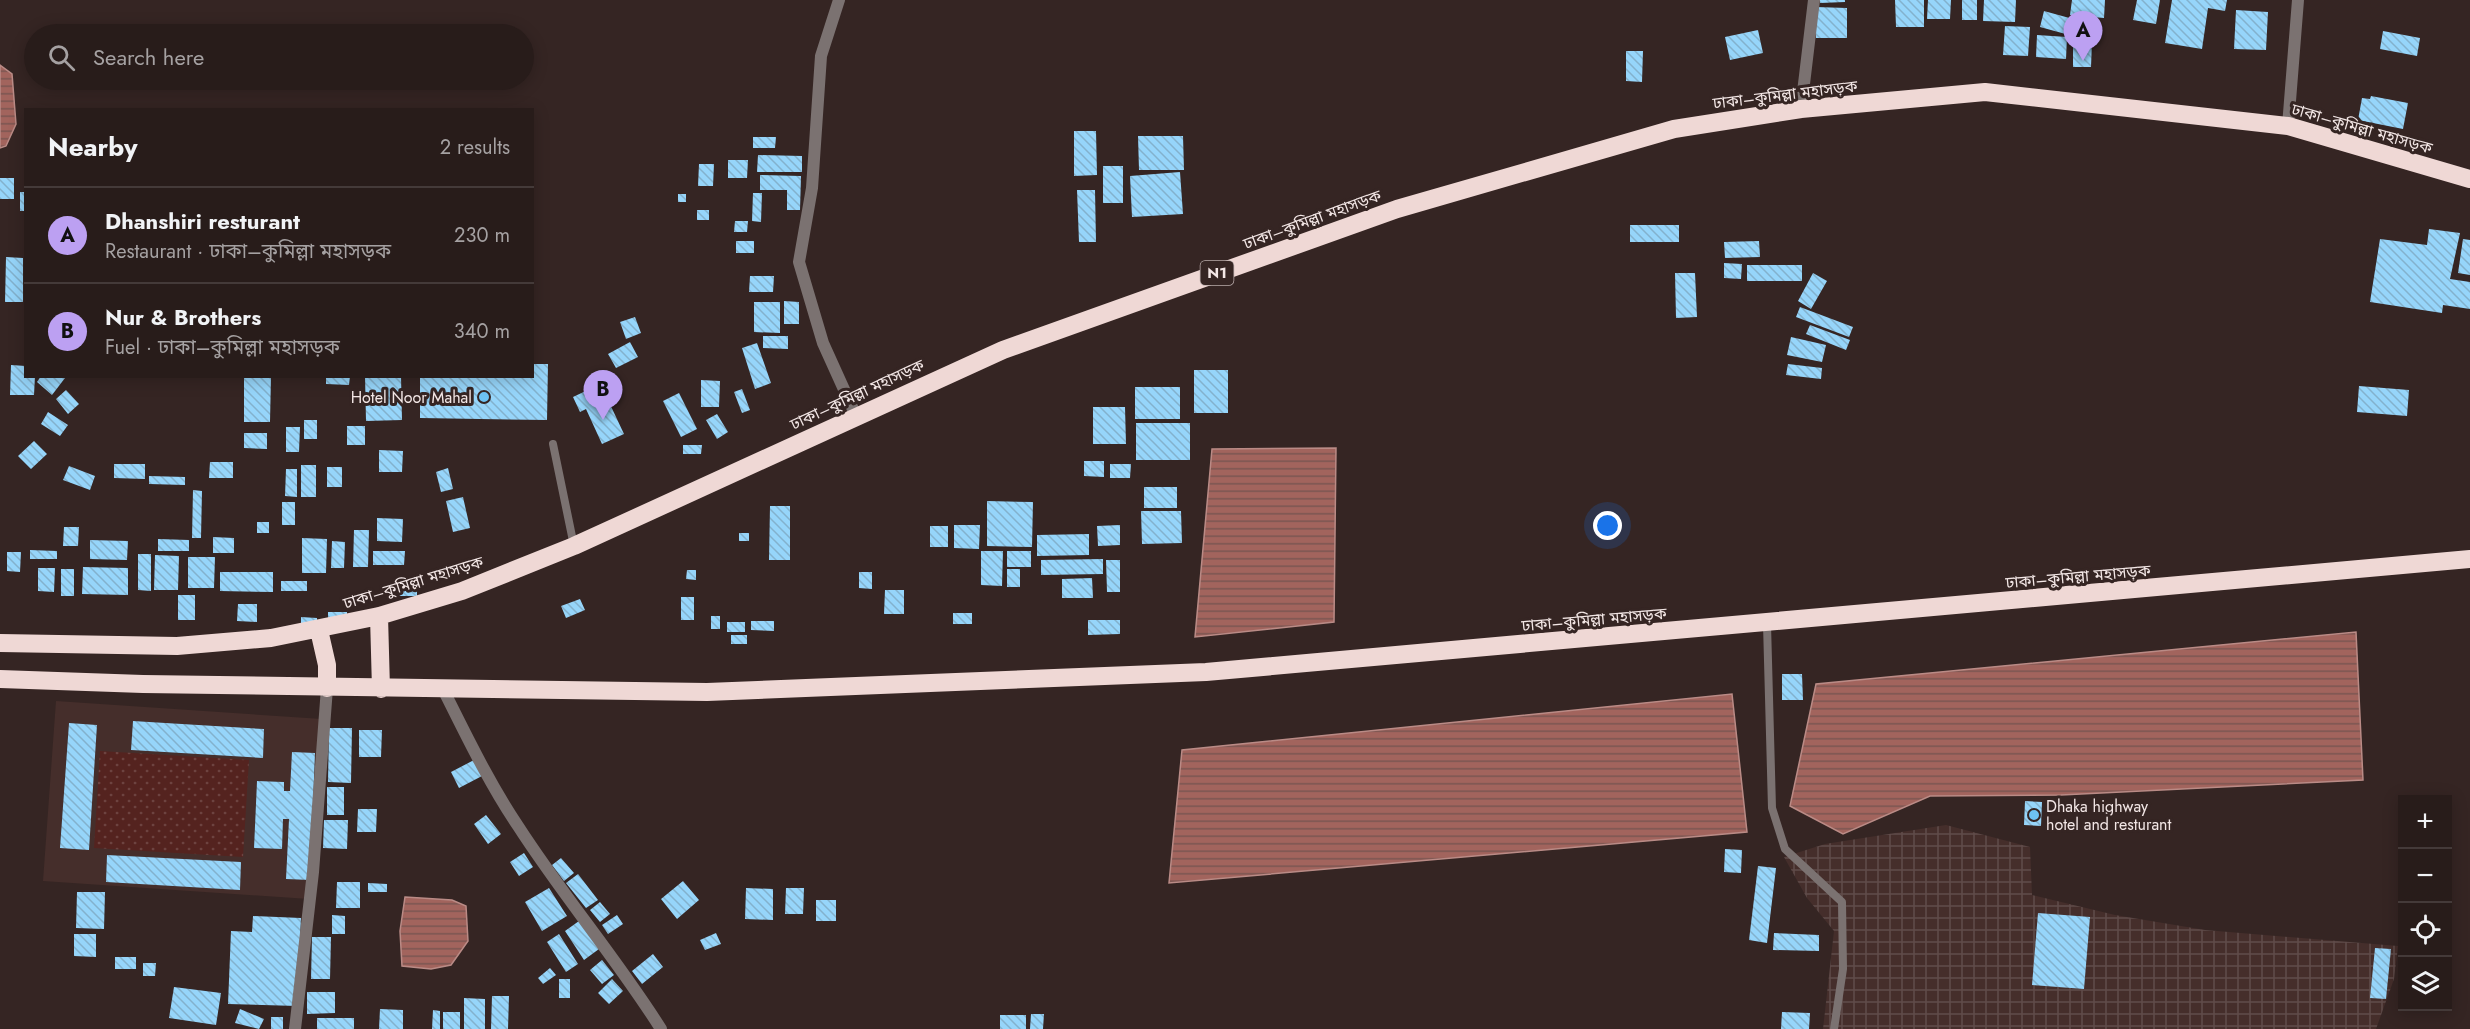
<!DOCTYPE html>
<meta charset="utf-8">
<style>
:root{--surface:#281c1a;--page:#302523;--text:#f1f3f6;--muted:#a5a1a2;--line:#443a39;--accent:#bca0f2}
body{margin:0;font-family:Jost,"Noto Sans Bengali",sans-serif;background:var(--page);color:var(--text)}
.controls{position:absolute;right:18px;bottom:18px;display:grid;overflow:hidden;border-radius:0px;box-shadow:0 3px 15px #0003}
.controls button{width:54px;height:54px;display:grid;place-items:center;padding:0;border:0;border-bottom:2px solid var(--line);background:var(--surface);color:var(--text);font:30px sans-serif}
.you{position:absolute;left:1608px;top:526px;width:21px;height:21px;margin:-15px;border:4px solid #fff;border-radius:50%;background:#1a73e8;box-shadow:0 0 0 9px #1a73e833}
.badge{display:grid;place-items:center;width:39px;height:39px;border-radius:50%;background:var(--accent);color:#111;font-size:20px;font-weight:700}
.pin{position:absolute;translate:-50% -50px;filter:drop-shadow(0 2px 3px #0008)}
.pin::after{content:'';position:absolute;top:32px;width:21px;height:18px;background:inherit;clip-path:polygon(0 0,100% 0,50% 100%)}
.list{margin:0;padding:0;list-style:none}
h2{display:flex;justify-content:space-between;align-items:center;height:78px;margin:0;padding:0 24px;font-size:26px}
h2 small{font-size:20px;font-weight:400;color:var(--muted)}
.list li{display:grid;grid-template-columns:39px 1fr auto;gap:18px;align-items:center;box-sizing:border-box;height:96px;padding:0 24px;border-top:2px solid var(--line)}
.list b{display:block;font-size:22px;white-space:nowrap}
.list p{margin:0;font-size:20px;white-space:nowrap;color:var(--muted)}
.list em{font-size:20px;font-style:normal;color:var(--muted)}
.icon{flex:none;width:33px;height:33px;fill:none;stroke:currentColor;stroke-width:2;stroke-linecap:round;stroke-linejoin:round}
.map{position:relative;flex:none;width:2470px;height:1029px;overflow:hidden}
.search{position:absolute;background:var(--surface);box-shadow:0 3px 15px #0003;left:24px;top:24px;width:510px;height:66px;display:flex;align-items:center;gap:15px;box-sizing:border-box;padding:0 21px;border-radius:33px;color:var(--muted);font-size:22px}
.panel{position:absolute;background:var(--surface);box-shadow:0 3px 15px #0003;left:24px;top:108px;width:510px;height:270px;border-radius:0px}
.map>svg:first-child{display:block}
.built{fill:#452e2b;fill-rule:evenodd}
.industrial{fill:url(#industrial-grid)}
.grass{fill:url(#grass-dots)}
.water{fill:url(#water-rules);stroke:#ba8b86;stroke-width:1.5}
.building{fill:url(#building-back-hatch)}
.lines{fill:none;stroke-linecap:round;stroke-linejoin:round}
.lane{stroke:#7b7271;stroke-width:8}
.street{stroke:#7b7271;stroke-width:12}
.highway{stroke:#efd8d5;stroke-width:18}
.poi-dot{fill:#6dc2f3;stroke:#352523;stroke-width:2}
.labels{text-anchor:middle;stroke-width:6;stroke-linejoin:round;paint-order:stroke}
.shield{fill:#352523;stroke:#baadac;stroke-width:1.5}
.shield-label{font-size:15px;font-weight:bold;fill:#f3e7e6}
.street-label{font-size:16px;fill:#f3e7e6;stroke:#352523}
.poi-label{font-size:16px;fill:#f3e7e6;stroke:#352523;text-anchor:end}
</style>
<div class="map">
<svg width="2470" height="1029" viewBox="0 0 2470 1029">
<defs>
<pattern id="industrial-grid" width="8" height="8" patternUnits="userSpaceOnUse" patternTransform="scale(1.5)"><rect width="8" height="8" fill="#452e2b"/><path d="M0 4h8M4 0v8" fill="none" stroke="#604c4a"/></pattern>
<pattern id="grass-dots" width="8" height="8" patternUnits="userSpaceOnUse" patternTransform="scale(1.5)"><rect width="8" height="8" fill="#54231f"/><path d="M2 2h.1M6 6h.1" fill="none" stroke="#6d4340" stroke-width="1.8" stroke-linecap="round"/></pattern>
<pattern id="water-rules" width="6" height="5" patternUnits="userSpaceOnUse" patternTransform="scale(1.5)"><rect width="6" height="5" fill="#a2645d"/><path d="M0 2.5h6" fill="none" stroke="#7a5652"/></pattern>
<pattern id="building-back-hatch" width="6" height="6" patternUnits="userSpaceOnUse" patternTransform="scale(1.5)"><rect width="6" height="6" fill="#96d5fa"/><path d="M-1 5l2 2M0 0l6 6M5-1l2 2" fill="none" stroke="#83b1cd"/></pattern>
</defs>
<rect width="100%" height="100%" fill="#352523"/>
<path class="built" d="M56 701 322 719 309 899 43 881ZM133 721 264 729 263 758 131 750ZM69 723 97 725 89 849 60 847ZM257 781 284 782V791H290L286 878 289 819H283L281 849 254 848ZM108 855 241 862 240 889 106 882Z"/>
<path class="industrial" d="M1946 825 2030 847 2032 895 2115 915 2205 930 2398 946 2394 979 2376 1029H1823L1834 931 1807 898 1784 857 1825 844Z"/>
<path class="grass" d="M100 751 249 760 243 857 94 848Z"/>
<path class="water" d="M0 65 12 74 16 124 6 146 0 148Z
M1336 448 1334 622 1195 637 1212 449Z
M2356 632 2363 780 2061 795 1930 796 1843 834 1790 806 1816 684Z
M1732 694 1747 832 1169 883 1182 750Z
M405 897 452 900 466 906 468 941 451 965 431 969 402 966 400 931Z"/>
<path class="building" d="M1820 0H1845V2L1820 3Z
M1895 0H1924V27H1896Z
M1928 0H1951L1950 19H1927Z
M1962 0H1977V20H1962Z
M1984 0H2016L2015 22 1983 21Z
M2072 0H2105L2104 18 2070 15Z
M2137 0H2160L2156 24 2133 20Z
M2172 0H2227L2225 11 2208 8 2202 49 2165 43Z
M1816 7 1847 8V38H1816Z
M2236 10 2268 12 2266 50 2234 49Z
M2044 11 2084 22 2080 38 2040 27Z
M2005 26 2030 27 2028 56 2003 55Z
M1758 30 1763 53 1730 60 1725 37Z
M2383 31 2420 38 2417 56 2380 49Z
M2037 35 2067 37 2066 59 2036 57Z
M2073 42H2092L2091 67H2073Z
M1626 51H1643L1642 82 1626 81Z
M2371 96 2408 103 2403 129 2358 120 2362 98 2370 99Z
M1074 131H1096L1097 175 1074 176Z
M1138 136H1183L1184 170H1139Z
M753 137H776L775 148H753Z
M758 155 802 156V172H757Z
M728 160H748L747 178H728Z
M699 164H714L713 186H698Z
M1103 166H1123V203H1103Z
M1180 172 1183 214 1132 217 1130 176Z
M760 175 801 176 800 210H787V190H760Z
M0 178H14V199H0Z
M1077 190H1095L1096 242H1079Z
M20 192H26V211H20Z
M753 193H762L761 222 752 221Z
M678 194H686V202H678Z
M697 210H709V220H697Z
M735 221H748L747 232H734Z
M1630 225H1679V242H1630Z
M2429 229 2460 233 2450 279 2470 282V309L2443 305 2442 313 2370 302 2380 239 2427 245Z
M2463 239 2470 240V275L2458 273Z
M736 241H754V253H736Z
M1759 241 1760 257 1725 258 1724 242Z
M6 257 23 258V302H5Z
M1724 263 1742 264 1741 279 1724 278Z
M1747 265H1802V281H1747Z
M1675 273H1695L1697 317 1676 318Z
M1813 273 1827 281 1811 309 1798 301Z
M750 276H774L773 292H749Z
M784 301 799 302V324H784Z
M754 302H780V333L754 332Z
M1800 307 1853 327 1849 337 1796 317Z
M635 317 641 333 626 339 620 322Z
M1810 325 1850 340 1846 350 1806 334Z
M763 336H788V349L763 348Z
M1791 337 1826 345 1822 362 1787 355Z
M630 342 638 357 616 368 608 354Z
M757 343 771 383 755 389 742 348Z
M532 364H548L547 420 420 418V376H532Z
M1788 364 1822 368 1821 379 1786 375Z
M11 365 26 366V376H35L34 395H10Z
M1194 370H1228V413H1194Z
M41 376H63L65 378 52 395 37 382Z
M244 376H271L270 422H244Z
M326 376H350L349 385 326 384Z
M365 376H401L402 420 366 421Z
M613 378 620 394 608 400 624 434 602 444 586 409 580 412 573 397Z
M701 380 720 381 719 407H701Z
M2359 386 2409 390 2407 416 2357 412Z
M1135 387H1180V419H1135Z
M742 389 750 410 742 413 734 392Z
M66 390 79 404 68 414 56 399Z
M679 393 697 429 681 437 663 401Z
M1093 407H1125L1126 444H1093Z
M48 412 68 425 60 436 41 424Z
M717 414 728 432 717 439 706 420Z
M304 420H317V439H304Z
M1136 423H1190V460H1136Z
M347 426H365V445H347Z
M286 427H300L299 452H286Z
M244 433H267V449L244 448Z
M34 441 47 454 31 469 18 456Z
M683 445H702L701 454H683Z
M379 450 403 451 402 472H379Z
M1084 461H1104V477L1084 476Z
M210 462H233V478H209Z
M114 464H145V479L114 478Z
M1110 464H1131L1130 478H1110Z
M301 465H316V497H301Z
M69 466 95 476 90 490 63 480Z
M327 467H342V487H327Z
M448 468 453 489 441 492 436 472Z
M286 469H297V497L285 496Z
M149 476 185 477V485L149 484Z
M1144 487H1177V508H1144Z
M193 490 202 491 201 538H192Z
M463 497 470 528 453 532 446 501Z
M987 501 1033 502 1032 547 987 546Z
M282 502H295V525H282Z
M770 506H790V560H769Z
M1141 511H1181L1182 543 1142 544Z
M377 518 403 519 402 542 377 541Z
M257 522H269V533H257Z
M954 525H980L979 549 954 548Z
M1120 525V545L1098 546 1097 526Z
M930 526H948V547H930Z
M64 527H79L78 546H63Z
M354 530H369L368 567H353Z
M739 533H749V541H739Z
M1089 534V555L1037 556V535Z
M213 537 234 538V553H213Z
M302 538 327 539 326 573H302Z
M158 539 189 540V551H158Z
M90 540 128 541 127 560 90 559Z
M332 541 345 542 344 568H331Z
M30 550 57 551V559H30Z
M373 551H405L404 565H373Z
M981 551H1003L1002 586 981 585Z
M1007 551H1031V567H1007Z
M7 552H21L20 572 7 571Z
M138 554H151V591L138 590Z
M155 555 179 556 178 590H154Z
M188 557H215L214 588H188Z
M1103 559V574L1041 575V560Z
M1106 560H1120V592H1107Z
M83 567 128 568V595L82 594Z
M38 568H55L54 592 38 591Z
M61 569H74V596H61Z
M1007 569H1020V587H1007Z
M687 570H696V580L686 579Z
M220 572H273V592L220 591Z
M859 572H872V589L859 588Z
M1092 578 1093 598H1062V579Z
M281 581H307V591H281Z
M394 581H417V596H394Z
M885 590H904V614H884Z
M178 595H195V620H178Z
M681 597H694V620H681Z
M580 599 585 610 566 618 561 606Z
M238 604H257V622L237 621Z
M328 612H347V620H328Z
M953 613H972V624H953Z
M711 616H720V629H711Z
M301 617 317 618V625H301Z
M1088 620H1120V634L1088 635Z
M751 621H774V631L751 630Z
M727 622H745V632H727Z
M731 635H747V644H731Z
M1782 674H1802L1803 700H1782Z
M133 721 264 729 263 758 131 750Z
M69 723 97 725 89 850 60 848Z
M329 728H352L351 783 328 782Z
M359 730H382L381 757H359Z
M292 752 315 753 310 880 286 879 289 819H283L282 849 254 848 257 781 284 782V791H290Z
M474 760 482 776 459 788 451 772Z
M327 787H344V815H327Z
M2025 801 2042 802 2041 826 2024 825Z
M358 809H377L376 832H357Z
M486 815 501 834 488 844 474 824Z
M324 820H348L347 849 323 848Z
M1725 849 1742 850 1741 873 1724 872Z
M524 853 533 867 519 876 510 862Z
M107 855 241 862 240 890 106 882Z
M561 858 574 873 564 881 552 865Z
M1758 866 1776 868 1767 943 1749 940Z
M578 874 598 900 586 908 566 883Z
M683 881 699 900 677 919 661 899Z
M337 882H360V908H336Z
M368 883 387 884V892H368Z
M549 888 567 916 542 931 525 902Z
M746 888 773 889V920L745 919Z
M786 888H804L803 914H785Z
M77 892H105L104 929 76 928Z
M816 900H836V921H816Z
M600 902 610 914 600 922 590 910Z
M2038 913 2090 917 2084 989 2032 985Z
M332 915 345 916V934H332Z
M617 915 623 924 608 934 602 925Z
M253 916 301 918 297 1006 228 1004 231 931 252 932Z
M579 921 599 949 584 960 565 931Z
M716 933 721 944 705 950 700 940Z
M1774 933 1819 935V951L1773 950Z
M74 934H96V957L74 956Z
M559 934 578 964 566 972 547 942Z
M312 937H331L330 979H311Z
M2375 948 2391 949 2386 999 2370 998Z
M653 954 663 967 642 984 632 971Z
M115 957H136V969H115Z
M602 960 614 975 602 984 590 970Z
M143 963H156L155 976H143Z
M550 968 556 975 543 984 538 978Z
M559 979H570V998H559Z
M612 979 623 991 609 1004 598 993Z
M174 987 221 993 216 1025 169 1018Z
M307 992H335V1013L307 1014Z
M492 996H509L508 1029H491Z
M464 998 485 999V1029H464Z
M240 1009 264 1019 259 1029 235 1023Z
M380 1009 403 1010V1029H379Z
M433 1010 440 1011V1029H432Z
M443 1012H460V1029H443Z
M1782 1012 1810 1013 1809 1029H1781Z
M1031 1014H1044L1043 1029H1030Z
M1000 1015H1026V1029H1000Z
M271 1017H283V1029H271Z
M317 1018H354V1029H317Z"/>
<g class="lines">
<path class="lane" d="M553 444 574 546
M1767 624 1772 808 1785 849 1842 902 1843 969 1834 1029"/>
<path class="street" d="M839 0 821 56 812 188 799 262 823 343 856 416
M1801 109 1814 0
M2288 126 2298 0
M443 689C466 735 489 783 518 826 563 896 617 959 661 1029
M295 1029 313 872 327 688"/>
<path class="highway" d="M379 616 381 689
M319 630 327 665V688
M0 643 177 646 271 638 379 616 462 591 574 546 1003 350 1397 209 1674 129 1801 109 1985 92 2288 126 2470 179
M0 679 143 684 707 692 1206 672 2470 559"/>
</g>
<g class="poi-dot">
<circle cx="484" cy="397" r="6"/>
<circle cx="2034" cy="815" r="6"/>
</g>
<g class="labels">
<rect class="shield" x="1200.5" y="261" width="33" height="24" rx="4.5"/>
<g class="shield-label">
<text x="1217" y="278">N1</text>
</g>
<g class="street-label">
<text transform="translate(1785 94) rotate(-7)" y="6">ঢাকা–কুমিল্লা মহাসড়ক</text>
<text transform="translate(2362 128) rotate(16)" y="6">ঢাকা–কুমিল্লা মহাসড়ক</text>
<text transform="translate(1312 219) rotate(-20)" y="6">ঢাকা–কুমিল্লা মহাসড়ক</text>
<text transform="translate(857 394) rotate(-25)" y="6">ঢাকা–কুমিল্লা মহাসড়ক</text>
<text transform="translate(2078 576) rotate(-5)" y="6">ঢাকা–কুমিল্লা মহাসড়ক</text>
<text transform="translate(413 582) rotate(-17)" y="6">ঢাকা–কুমিল্লা মহাসড়ক</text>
<text transform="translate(1594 619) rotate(-5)" y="6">ঢাকা–কুমিল্লা মহাসড়ক</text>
</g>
<g class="poi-label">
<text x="472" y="403">Hotel Noor Mahal</text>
<text x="2046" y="812" text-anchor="start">Dhaka highway<tspan x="2046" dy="18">hotel and resturant</tspan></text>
</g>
</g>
</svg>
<div class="controls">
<button>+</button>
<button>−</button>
<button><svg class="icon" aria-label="locate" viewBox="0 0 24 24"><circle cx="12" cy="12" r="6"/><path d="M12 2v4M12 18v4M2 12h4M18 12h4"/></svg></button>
<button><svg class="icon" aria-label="layers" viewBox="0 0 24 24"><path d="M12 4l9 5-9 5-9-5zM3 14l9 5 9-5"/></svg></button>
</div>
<div class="you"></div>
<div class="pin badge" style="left:2083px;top:61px">A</div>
<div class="pin badge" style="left:603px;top:420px">B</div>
<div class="search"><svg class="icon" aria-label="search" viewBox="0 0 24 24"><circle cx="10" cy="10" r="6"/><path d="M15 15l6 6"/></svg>Search here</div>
<section class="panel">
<h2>Nearby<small>2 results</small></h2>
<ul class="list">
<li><span class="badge">A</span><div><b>Dhanshiri resturant</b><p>Restaurant · ঢাকা–কুমিল্লা মহাসড়ক</p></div><em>230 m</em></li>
<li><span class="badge">B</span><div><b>Nur &amp; Brothers</b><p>Fuel · ঢাকা–কুমিল্লা মহাসড়ক</p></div><em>340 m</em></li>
</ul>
</section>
</div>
